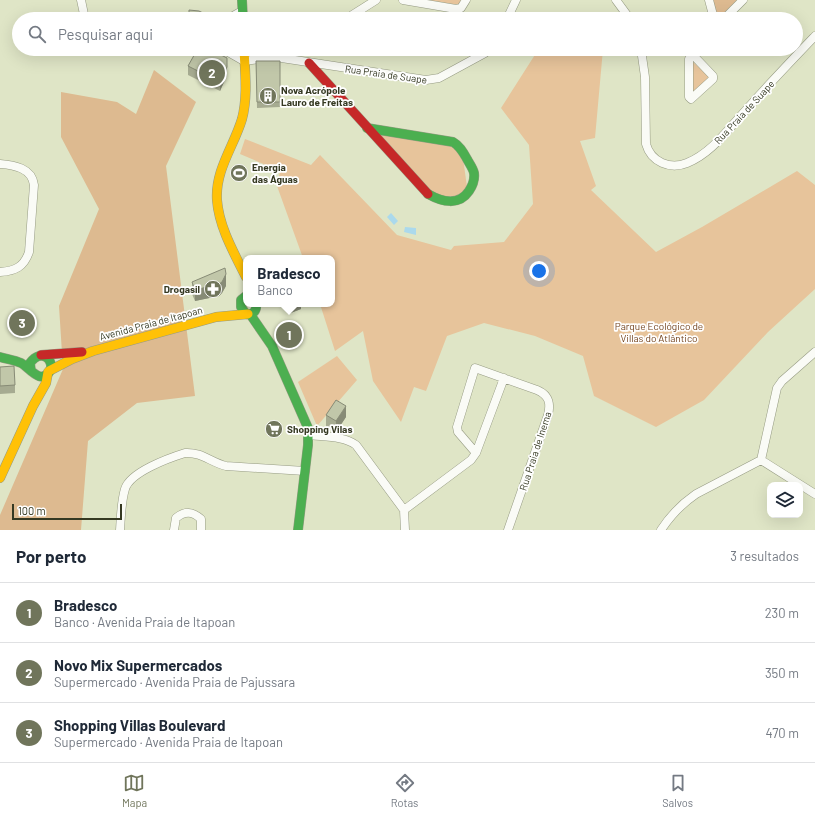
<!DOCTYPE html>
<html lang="pt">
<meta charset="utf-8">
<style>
:root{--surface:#fff;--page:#f6f6f7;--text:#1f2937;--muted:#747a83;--line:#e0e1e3;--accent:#70755b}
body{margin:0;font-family:Barlow,sans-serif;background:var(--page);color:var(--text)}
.controls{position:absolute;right:12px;bottom:12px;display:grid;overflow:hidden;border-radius:8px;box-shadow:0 4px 16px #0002}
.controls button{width:36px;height:36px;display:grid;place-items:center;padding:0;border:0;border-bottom:1px solid var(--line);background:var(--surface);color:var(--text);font:20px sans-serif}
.scale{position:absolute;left:12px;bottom:10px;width:110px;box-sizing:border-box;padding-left:4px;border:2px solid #353922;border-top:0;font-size:11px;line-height:14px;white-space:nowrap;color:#353922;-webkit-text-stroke:3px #fff;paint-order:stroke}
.you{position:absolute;left:539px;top:271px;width:14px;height:14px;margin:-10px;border:3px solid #fff;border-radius:50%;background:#1a73e8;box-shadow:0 0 0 6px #1a73e833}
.badge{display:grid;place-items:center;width:26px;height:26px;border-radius:50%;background:var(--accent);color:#fff;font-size:13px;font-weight:700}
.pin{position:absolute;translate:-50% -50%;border:2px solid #fff;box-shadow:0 1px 4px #0006}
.popup{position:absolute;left:243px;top:255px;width:92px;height:52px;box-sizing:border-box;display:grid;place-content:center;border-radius:8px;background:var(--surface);filter:drop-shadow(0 1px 3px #0005);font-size:13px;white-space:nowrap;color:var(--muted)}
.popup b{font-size:15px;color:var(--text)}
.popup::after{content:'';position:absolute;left:50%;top:100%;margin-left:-8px;border:8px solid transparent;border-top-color:var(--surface)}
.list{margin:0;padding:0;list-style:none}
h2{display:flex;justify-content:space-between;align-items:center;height:52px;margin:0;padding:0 16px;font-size:17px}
h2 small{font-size:13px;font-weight:400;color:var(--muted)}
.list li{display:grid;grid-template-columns:26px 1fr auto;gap:12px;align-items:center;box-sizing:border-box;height:60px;padding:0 16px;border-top:1px solid var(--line)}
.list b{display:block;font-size:15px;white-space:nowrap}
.list p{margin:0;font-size:13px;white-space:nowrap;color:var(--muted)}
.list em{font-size:13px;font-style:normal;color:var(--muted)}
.icon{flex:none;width:22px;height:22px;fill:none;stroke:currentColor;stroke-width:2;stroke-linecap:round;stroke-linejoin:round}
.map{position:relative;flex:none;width:815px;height:530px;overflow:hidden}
.search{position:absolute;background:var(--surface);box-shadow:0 4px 16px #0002;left:12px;right:12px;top:12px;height:44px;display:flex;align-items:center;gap:10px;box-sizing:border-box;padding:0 14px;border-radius:22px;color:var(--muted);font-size:15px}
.sheet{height:232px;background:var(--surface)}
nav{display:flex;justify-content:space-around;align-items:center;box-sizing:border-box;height:56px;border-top:1px solid var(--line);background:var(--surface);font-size:11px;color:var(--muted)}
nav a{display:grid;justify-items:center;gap:2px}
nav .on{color:var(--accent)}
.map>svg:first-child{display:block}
.green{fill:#e7c49b}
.forest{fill:#ddba90}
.water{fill:#abd9ec}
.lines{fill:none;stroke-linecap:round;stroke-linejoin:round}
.street-casing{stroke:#969b83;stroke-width:9}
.fast-casing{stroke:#969b83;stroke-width:10}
.slow-casing{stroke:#969b83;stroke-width:10}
.jam-casing{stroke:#969b83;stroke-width:10}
.street{stroke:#fafbf6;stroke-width:8}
.fast{stroke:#4caf50;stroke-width:9}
.slow{stroke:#ffc107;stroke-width:9}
.jam{stroke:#c62828;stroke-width:9}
.wall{fill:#a6ab91}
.shaded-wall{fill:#878b76}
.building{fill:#c1c7a9;stroke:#878b76}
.labels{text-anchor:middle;stroke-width:3.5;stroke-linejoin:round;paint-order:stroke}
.street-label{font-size:10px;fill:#353922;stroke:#fff}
.poi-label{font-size:10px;font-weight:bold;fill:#353922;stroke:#fff;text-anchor:start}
.park-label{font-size:10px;fill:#744520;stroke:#fff}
</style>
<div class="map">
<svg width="815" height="530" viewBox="0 0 815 530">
<rect width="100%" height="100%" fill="#dfe5c6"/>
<path class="green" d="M426 0H461L459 5Z
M587 49H603L595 138 580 141 596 186 591 190 656 252 702 227 797 171 815 185V289L768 332 704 400 656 427 594 396 583 356 535 336 484 323 447 336 426 391 414 387 401 422 373 381 363 331 335 351 320 304H332V258H303L277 186 280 171 240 154 245 139 311 165 320 155 397 235 451 250 454 246 504 242 533 204 529 145 501 108 538 50 571 55Z
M691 60 709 77 691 96Z
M373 132 453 145 463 158 467 187 462 196H437Z
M337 356 357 380 317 426 298 382Z"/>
<path class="forest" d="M712 0H740L725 16H718Z
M154 70 196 102 166 166 195 396 137 403 88 441 81 530H0V515L63 369 59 306 99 209 61 137V92L117 102 136 114Z"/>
<path class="water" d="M391 213 398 221 394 225 387 217Z
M405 227 416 228V235L404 232Z"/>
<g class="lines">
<defs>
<path id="street" d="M81 0 85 19
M403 0 456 9 461 8 466 0
M616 0 630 19
M709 0 714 19
M228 19 242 11
M346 19 376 0
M507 19 516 0
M724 19 743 0
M223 49 244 61 274 57
M251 49 275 57 426 80 439 78 485 53 489 49
M641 49 645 77 646 144C651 162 670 170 687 163 712 153 728 129 746 110 768 85 792 60 815 36
M692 54 713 76V79L691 99 689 97V59L697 49
M284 58 299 49
M0 164C14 165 32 168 34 185L29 252C24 267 15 271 0 272
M309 435C324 437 344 436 356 445L404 510 405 530
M476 453 458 432 457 427 475 368 537 390C549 395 551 403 548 415L508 530
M761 460 777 388 782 381 815 352
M761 460 815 494
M404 510 471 460 476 453 504 378
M120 530C121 517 121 502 125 489 130 472 169 458 185 453 202 452 210 462 226 466L305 471
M174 530 176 518C185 511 192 511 201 519V530
M661 530C670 516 683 503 696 494L761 460"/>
<path id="fast" d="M242 0 243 19
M367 128 453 142C460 146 463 152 467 159 469 163 473 168 474 173 475 180 473 185 469 191 459 206 442 202 428 194
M246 296 241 300V307L246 314C253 315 257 311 256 304
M250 314 272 346 308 428V445L298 530
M0 357C7 359 15 360 21 363 29 367 41 386 50 371 55 361 42 347 30 363L31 371"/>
<path id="slow" d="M244 49C245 72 248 96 242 119 234 146 215 170 217 200 219 227 234 253 246 277
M49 371 72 359 93 351 216 317 248 314
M0 478 33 406 46 383 48 372"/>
<path id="jam" d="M309 63 428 194
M41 355 82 352"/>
</defs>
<use href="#street" class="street-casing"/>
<use href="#fast" class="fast-casing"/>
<use href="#slow" class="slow-casing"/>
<use href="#jam" class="jam-casing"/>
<use href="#street" class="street"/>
<use href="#fast" class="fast"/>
<use href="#slow" class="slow"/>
<use href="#jam" class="jam"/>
</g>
<path class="wall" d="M256 61H280V107L257 108Z
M188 66 227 75 220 91 188 75Z
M192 282 226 286 222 293 219 296 195 301 192 294Z
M284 304H301V309L288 314Z
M0 367 15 385V393L0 394Z
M326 415 346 417 336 432 326 426Z"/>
<path class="shaded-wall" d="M227 67V75L220 91V82Z
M226 274V286L222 293 219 296 195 301V290Z
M292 304H301V309L288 314V306Z
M346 406V417L336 432V421Z"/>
<path class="building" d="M189 10 199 11 203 13V19H178L189 18Z
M199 49H209L227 58V67L220 82 188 66 197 50Z
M256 61H280V102H257Z
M225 268 226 274 222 282 219 284 195 290 192 282Z
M14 366 15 385 0 386V367Z
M336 400 346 406 336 421 326 415Z"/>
<defs>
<symbol id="building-disc" viewBox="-11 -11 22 22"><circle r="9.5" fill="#70755b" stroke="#fff"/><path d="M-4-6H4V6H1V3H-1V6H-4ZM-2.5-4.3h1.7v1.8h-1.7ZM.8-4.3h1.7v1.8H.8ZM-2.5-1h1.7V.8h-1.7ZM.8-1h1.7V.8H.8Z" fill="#fff"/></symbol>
<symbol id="stadium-disc" viewBox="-11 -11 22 22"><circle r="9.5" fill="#70755b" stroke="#fff"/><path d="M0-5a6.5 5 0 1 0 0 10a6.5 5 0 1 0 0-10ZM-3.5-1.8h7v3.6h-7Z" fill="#fff"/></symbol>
<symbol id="pharmacy-disc" viewBox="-11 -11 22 22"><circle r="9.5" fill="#70755b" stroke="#fff"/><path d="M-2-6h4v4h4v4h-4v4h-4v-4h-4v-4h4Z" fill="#fff"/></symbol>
<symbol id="supermarket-disc" viewBox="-11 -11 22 22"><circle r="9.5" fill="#70755b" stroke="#fff"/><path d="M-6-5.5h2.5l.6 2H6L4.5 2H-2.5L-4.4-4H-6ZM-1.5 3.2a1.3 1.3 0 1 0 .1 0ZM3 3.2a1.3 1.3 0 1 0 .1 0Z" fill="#fff"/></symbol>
</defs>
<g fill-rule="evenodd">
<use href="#building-disc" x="258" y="86" width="20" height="20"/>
<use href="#stadium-disc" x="229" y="163" width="20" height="20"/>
<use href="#pharmacy-disc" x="203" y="279" width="20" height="20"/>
<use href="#supermarket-disc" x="264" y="419" width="20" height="20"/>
</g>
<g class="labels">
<g class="street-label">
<text transform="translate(386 74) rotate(8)" y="4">Rua Praia de Suape</text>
<text transform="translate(744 112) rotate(-47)" y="4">Rua Praia de Suape</text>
<text transform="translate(151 323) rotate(-15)" y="4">Avenida Praia de Itapoan</text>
<text transform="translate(535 451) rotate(-72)" y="4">Rua Praia de Inema</text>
</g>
<g class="poi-label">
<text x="281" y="94">Nova Acrópole<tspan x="281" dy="12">Lauro de Freitas</tspan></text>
<text x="252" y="171">Energia<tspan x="252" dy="12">das Águas</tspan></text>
<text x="200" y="293" text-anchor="end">Drogasil</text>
<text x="287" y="433">Shopping Vilas</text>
</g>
<g class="park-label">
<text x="659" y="330">Parque Ecológico de<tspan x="659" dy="12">Villas do Atlântico</tspan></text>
</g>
</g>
</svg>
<div class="controls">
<button><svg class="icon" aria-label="layers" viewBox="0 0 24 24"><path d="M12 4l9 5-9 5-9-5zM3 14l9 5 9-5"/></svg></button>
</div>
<div class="scale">100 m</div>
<div class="you"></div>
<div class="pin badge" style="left:289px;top:335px">1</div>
<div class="popup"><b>Bradesco</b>Banco</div>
<div class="pin badge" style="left:212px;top:73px">2</div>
<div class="pin badge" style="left:22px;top:323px">3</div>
<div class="search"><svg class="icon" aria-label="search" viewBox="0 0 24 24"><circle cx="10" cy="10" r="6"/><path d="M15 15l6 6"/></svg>Pesquisar aqui</div>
</div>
<section class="sheet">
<h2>Por perto<small>3 resultados</small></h2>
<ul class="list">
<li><span class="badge">1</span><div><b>Bradesco</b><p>Banco · Avenida Praia de Itapoan</p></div><em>230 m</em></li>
<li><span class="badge">2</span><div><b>Novo Mix Supermercados</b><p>Supermercado · Avenida Praia de Pajussara</p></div><em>350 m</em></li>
<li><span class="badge">3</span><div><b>Shopping Villas Boulevard</b><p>Supermercado · Avenida Praia de Itapoan</p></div><em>470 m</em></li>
</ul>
</section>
<nav>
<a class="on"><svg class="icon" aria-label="map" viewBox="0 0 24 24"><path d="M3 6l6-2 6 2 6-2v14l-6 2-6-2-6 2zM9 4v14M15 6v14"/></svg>Mapa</a>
<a><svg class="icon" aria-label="directions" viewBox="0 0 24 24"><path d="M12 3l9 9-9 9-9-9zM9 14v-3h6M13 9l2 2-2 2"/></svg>Rotas</a>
<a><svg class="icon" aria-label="saved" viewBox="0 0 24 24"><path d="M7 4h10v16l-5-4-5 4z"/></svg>Salvos</a>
</nav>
